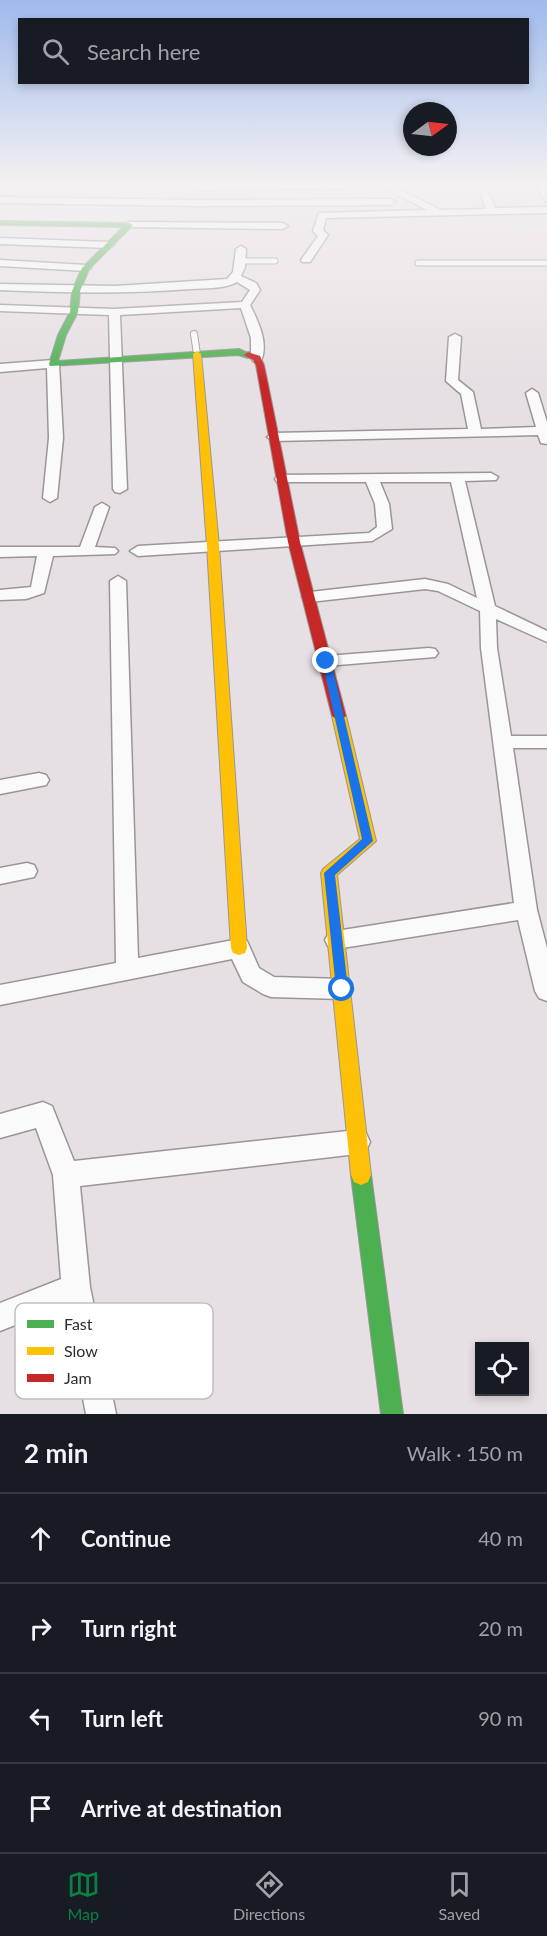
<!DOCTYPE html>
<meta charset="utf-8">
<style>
:root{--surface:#171b24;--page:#20242c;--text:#f1f3f6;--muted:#9ea1a6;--line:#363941;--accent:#0b8043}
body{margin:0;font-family:Lato,sans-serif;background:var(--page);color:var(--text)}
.controls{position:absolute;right:18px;bottom:18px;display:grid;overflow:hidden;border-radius:0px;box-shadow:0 3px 9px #0003}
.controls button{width:54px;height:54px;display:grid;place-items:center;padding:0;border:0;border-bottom:2px solid var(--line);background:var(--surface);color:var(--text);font:30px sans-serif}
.compass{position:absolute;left:403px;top:102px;width:54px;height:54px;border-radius:50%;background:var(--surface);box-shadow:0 3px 9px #0003;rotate:75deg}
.stop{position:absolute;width:18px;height:18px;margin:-14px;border:4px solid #1a73e8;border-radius:50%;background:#fff}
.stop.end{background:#1a73e8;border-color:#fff;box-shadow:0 2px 6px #0008}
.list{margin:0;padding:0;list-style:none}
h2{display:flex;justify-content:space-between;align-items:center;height:78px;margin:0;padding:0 24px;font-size:26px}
h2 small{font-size:20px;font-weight:400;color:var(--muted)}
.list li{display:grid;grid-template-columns:39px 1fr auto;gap:18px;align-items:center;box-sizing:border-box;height:90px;padding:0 24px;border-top:2px solid var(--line)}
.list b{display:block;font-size:22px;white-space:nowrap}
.list em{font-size:20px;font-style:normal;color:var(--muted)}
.icon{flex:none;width:33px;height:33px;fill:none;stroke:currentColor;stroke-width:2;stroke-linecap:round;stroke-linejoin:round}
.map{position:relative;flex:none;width:547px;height:1414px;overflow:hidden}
.search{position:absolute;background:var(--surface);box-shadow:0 3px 9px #0003;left:18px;right:18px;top:18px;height:66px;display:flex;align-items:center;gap:15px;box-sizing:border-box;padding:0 21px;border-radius:0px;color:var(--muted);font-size:22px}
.sheet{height:438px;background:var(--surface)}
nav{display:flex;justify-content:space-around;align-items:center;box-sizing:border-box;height:84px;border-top:2px solid var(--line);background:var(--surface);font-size:16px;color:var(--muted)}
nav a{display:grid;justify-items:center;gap:3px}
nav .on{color:var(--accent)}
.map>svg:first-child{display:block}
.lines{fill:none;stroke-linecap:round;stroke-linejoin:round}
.lane-far1-casing{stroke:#9b9598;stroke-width:7}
.lane-casing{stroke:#9b9598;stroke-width:8}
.street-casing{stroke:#9b9598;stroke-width:3}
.fast-casing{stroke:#9b9598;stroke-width:2}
.slow-casing{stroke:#9b9598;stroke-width:2}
.jam-casing{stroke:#9b9598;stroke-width:2}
.lane-far1{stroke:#fbfafb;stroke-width:5}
.lane{stroke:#fbfafb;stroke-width:6}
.street{fill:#fbfafb;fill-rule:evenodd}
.fast{fill:#4caf50;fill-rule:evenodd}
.slow{fill:#ffc107;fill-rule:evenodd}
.jam{fill:#c62828;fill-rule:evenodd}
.route{fill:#1a73e8}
.key{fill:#fff;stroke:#c1c0c1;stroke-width:1.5}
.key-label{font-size:16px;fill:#312c2f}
</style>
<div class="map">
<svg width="547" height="1414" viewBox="0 0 547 1414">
<rect width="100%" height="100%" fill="#e6dfe3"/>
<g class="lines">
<defs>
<path id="lane-far1" d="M240 261H275
M418 263H547"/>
<path id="lane" d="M194 334 197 354"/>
<path id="street" d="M194 185H348L344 188 197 190 194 189Z
M378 185H390L441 210 486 209 478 185H486L495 208 547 207V213L326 218 323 230 328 235 310 262H302L301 260 318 236 313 231 319 213 427 210Z
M537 185H545L547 201 543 198Z
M0 197 197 200 390 199 395 202 390 205 197 206 0 203Z
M129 222 283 223 288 226 283 229 126 227V223Z
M0 238 109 242 114 245 109 248 0 244Z
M241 246 246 249 245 267 241 276 256 283 260 290 250 305C258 321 269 343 261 361H253L251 358V338L241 308 120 315 127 489 120 493 115 492 113 489 109 315 0 311V305L114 309 242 302 250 290 237 282C225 289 205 288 191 289 127 294 64 293 0 290V284L115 286 227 279 233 272 236 249Z
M0 260 86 265 91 268 86 271 0 266Z
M455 334 461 337 458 380 473 392 481 429 536 427 526 393 532 389 538 393 547 422V444L541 443 538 435 274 441 267 437 274 433 468 429 461 394 446 381 449 337Z
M53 360 59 364 63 438 57 498 50 502 43 498 49 438 47 368 0 372V364Z
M491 473 498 477 496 480 465 481 495 606 547 631V642L496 619 497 648 511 736H547V748H513L537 910 547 948V1001L539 998 535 991 518 920 336 949 328 946 325 940 328 934 336 931 514 903 481 648 480 611 438 591 425 589 310 602 302 597 310 592 425 579 448 584 477 598 451 482H380L389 504 392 529 372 541 138 556 130 551 138 546 369 533 377 527 375 504 366 482H277L275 479 277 476 282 475Z
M102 503 109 507 95 547 115 548 118 551 115 554 53 556 44 593 26 599 0 600V590L31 587 37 556 0 557V547H80L95 507Z
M118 576 126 581 138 958 239 939 247 941 259 968 274 977 342 979 350 982 353 989 350 996 342 999 271 997 263 994 243 982 232 959 0 1005V985L116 963 110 581Z
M429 648 435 649 438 653 435 657 326 666 320 665 317 661 320 657 326 656Z
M39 773 46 775 49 780 46 785 0 794V780Z
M27 863 34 865 37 871 34 877 0 884V868Z
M43 1102 52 1106 74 1161 357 1130 366 1133 370 1142 366 1151 357 1154 80 1186 90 1287 116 1414H86L65 1305 0 1331V1303L61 1279 53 1175 36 1128 0 1138V1114Z"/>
<path id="fast" d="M0 221 129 223 133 225 89 269 80 291 78 312 66 335 58 361 239 349 252 355 248 358 238 355 50 366 49 364 58 335 70 312 72 291 82 268 123 227 0 225Z
M361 1165 368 1168 371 1175 403 1414H381L351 1175 354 1168Z"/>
<path id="slow" d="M197 351 201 354 219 546 247 948 245 953 239 955 233 953 231 948 207 546 193 354Z
M339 711 346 716 376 841 337 875 371 1175 368 1182 361 1185 354 1182 351 1175 321 873 323 869 360 839 332 716Z"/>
<path id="jam" d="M248 352 260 356 264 365 300 542 346 716 339 721 332 716 288 542 256 365 253 360 244 355Z"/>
</defs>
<use href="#lane-far1" class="lane-far1-casing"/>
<use href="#lane" class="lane-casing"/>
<use href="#street" class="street-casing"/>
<use href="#fast" class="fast-casing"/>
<use href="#slow" class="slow-casing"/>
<use href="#jam" class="jam-casing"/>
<use href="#lane-far1" class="lane-far1"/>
<use href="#lane" class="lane"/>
<use href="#street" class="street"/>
<use href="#fast" class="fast"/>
<use href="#slow" class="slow"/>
<use href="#jam" class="jam"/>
</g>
<linearGradient id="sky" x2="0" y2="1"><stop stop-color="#9fbaec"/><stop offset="0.48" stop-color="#f4f1f2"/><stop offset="1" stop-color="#f4f1f2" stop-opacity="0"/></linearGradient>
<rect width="547" height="383" fill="url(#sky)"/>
<path class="route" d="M326 658 331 661 373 841 335 875 348 989 342 995 336 989 324 873 362 839 322 661Z"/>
<rect x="15" y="1303" width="198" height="96" rx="9" class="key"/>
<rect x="27" y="1320" width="27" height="8" fill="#4caf50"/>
<rect x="27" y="1347" width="27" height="8" fill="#ffc107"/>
<rect x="27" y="1374" width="27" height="8" fill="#c62828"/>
<g class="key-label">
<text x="64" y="1330">Fast</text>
<text x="64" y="1357">Slow</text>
<text x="64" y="1384">Jam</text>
</g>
</svg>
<div class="controls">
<button><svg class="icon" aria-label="locate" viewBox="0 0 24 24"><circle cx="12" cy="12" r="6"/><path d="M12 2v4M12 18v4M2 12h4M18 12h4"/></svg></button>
</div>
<svg class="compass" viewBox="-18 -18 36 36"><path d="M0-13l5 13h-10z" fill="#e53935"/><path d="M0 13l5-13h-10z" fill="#9ea1a6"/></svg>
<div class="stop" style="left:342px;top:989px"></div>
<div class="stop end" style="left:326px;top:661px"></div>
<div class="search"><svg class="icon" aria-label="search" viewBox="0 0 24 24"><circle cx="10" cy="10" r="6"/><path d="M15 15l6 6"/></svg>Search here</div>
</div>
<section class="sheet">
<h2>2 min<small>Walk · 150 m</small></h2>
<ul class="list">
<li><svg class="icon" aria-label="ahead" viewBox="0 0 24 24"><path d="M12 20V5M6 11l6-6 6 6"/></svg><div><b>Continue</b></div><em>40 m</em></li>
<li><svg class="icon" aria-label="right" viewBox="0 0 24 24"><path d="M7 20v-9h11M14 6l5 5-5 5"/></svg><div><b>Turn right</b></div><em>20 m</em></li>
<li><svg class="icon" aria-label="left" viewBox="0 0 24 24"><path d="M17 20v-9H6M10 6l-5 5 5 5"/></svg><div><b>Turn left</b></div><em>90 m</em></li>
<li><svg class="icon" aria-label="arrive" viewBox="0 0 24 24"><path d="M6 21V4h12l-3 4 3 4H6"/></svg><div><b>Arrive at destination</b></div></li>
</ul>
</section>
<nav>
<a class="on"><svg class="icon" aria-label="map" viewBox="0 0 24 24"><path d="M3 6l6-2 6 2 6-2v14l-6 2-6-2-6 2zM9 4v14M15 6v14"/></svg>Map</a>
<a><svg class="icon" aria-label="directions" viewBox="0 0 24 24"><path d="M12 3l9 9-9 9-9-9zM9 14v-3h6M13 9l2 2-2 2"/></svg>Directions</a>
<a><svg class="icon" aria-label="saved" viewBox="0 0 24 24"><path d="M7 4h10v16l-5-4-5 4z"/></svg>Saved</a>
</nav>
